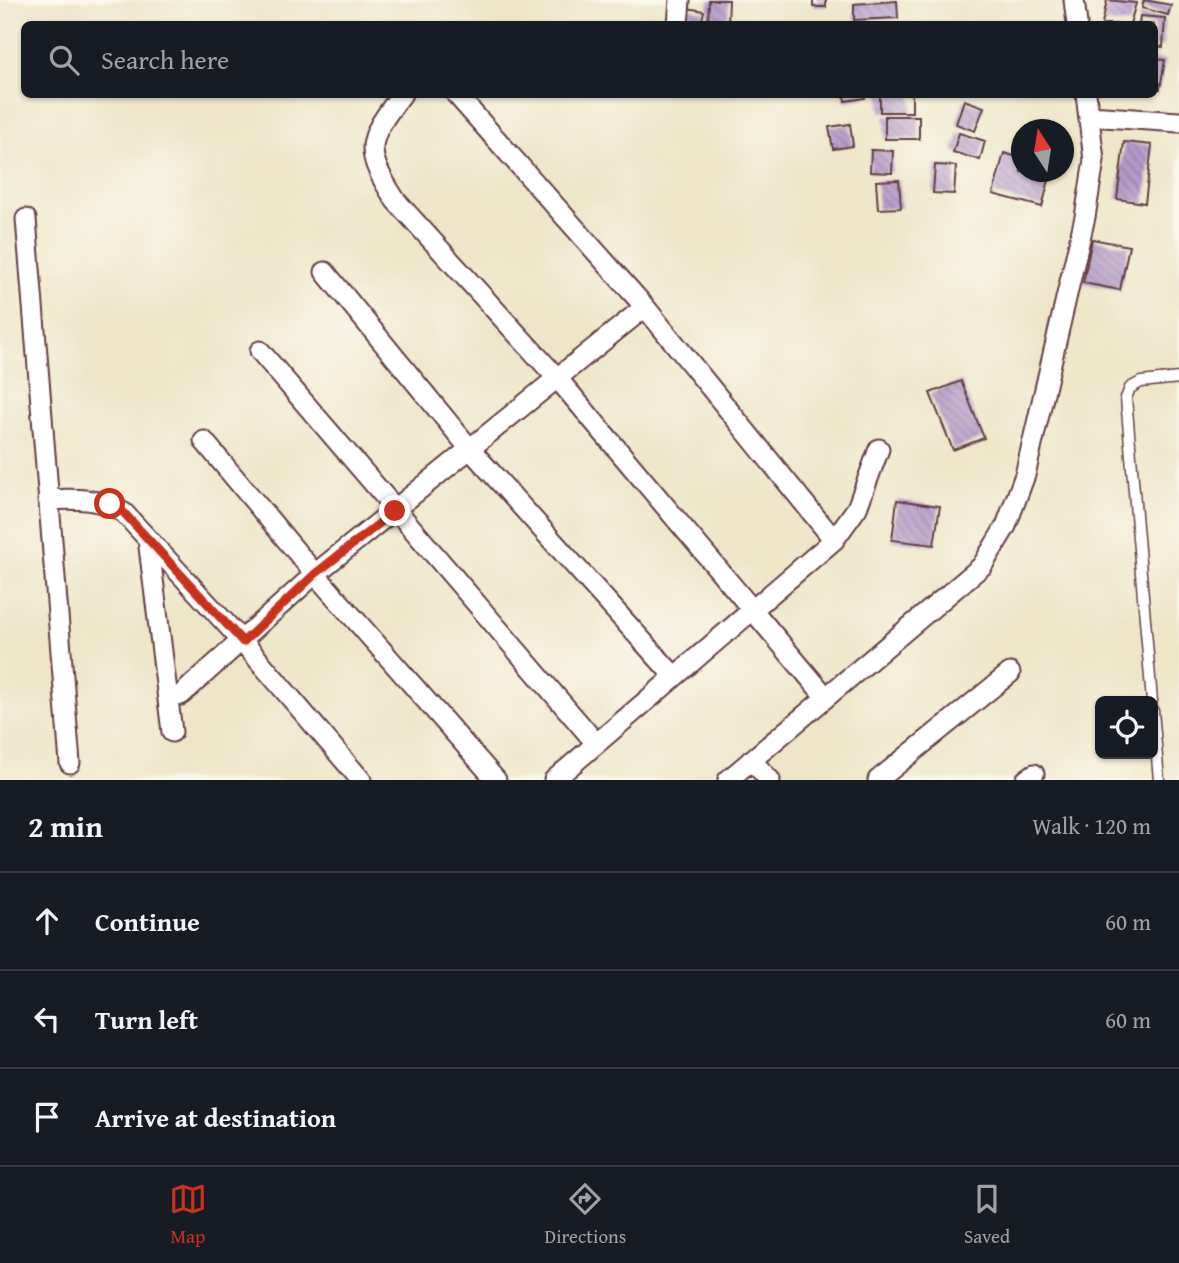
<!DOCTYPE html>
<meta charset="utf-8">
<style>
:root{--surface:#171b24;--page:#20242c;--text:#f1f3f6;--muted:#9ea1a6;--line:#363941;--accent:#c8321e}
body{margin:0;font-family:"Gentium Book Plus",serif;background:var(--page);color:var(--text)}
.controls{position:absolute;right:21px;bottom:21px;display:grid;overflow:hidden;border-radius:10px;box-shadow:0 2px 5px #0004}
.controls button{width:63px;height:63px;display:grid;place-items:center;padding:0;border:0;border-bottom:2px solid var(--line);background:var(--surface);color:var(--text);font:35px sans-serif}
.compass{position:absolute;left:1011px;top:119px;width:63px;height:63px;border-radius:50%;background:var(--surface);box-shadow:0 2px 5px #0004;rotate:348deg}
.stop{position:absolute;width:21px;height:21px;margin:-16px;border:5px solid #c8321e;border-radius:50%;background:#fff}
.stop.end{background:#c8321e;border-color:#fff;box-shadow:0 2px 7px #0008}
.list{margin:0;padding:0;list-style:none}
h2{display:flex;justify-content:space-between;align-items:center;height:91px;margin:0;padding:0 28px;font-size:30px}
h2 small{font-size:23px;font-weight:400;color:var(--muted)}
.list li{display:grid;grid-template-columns:46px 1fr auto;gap:21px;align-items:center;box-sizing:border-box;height:98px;padding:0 28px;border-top:2px solid var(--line)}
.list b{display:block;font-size:26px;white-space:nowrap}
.list em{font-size:23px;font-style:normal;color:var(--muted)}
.icon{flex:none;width:38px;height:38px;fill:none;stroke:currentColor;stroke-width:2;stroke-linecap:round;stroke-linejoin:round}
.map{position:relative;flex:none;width:1179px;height:780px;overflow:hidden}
.search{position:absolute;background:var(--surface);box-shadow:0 2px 5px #0004;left:21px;right:21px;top:21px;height:77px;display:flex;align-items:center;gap:18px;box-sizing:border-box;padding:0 24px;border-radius:10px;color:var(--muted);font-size:26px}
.sheet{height:385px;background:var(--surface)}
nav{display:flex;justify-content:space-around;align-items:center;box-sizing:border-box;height:98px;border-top:2px solid var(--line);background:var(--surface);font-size:19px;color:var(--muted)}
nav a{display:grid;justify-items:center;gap:4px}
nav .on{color:var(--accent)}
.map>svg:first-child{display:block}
.building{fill:url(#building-back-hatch)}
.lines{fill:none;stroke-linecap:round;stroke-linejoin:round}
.service-casing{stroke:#633d43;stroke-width:13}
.minor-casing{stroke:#633d43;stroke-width:23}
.service{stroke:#fff;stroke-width:10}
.minor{stroke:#fff;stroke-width:19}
.route{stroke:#c8321e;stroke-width:9}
</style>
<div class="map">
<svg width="1179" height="780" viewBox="0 0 1179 780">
<defs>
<pattern id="building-back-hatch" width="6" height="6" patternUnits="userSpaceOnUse" patternTransform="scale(1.75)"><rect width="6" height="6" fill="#b599c9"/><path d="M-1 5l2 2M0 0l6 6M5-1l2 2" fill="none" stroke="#957ca3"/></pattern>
</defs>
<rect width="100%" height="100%" fill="#fbf7ec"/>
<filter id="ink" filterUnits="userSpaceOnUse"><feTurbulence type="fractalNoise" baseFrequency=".0143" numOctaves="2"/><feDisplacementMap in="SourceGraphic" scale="14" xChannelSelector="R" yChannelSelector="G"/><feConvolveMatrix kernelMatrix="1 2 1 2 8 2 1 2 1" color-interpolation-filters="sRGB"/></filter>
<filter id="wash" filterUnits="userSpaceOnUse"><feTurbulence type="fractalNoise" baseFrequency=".00686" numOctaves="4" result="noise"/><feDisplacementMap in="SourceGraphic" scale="28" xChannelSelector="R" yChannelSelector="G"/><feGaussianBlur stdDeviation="1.57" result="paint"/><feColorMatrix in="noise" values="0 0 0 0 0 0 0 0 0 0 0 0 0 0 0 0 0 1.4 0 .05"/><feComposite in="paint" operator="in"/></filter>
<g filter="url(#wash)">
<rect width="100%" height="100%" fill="#efe6c9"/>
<g id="blocks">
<path class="building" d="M709 0H729L728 24H708Z
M813 0H826V7H813Z
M1107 0 1136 3 1130 24H1102Z
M1144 0 1171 5 1168 15 1142 8Z
M897 1 898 18 854 20V4Z
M687 8 704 11 701 24H683Z
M1140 16 1165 18 1163 47 1154 46V24H1139Z
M1154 59 1165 60 1160 89 1154 88Z
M844 94H864L865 98 845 101Z
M880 94H912V112H880Z
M964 100 984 107 975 131 956 124Z
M885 116H919V139H885Z
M850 124 853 146 833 149 829 127Z
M959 133 985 141 980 160 953 152Z
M1124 142 1152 145 1145 203 1117 199Z
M871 150 893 151 892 173 870 172Z
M1004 153 1021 158V172H1051L1042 207 993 194Z
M935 165 956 166 954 194 933 193Z
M899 180 901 208 878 209 876 181Z
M1092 239 1129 246 1120 290 1083 283Z
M961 381 984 438 953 450 930 393Z
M897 500 940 506 934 545 892 540Z"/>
</g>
</g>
<g filter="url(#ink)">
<use href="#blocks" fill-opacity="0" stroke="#633d43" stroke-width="2"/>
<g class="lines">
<defs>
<path id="service" d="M1152 701 1126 398 1130 388 1141 382 1179 378
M1153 711 1159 780"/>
<path id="minor" d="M1074 0 1077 24
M678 24 680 0
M402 94C366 141 363 150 396 201L558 379 825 696
M456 94 645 307 834 540
M1089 116 1179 122
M26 219 70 763
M325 272 470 449 673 675
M260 351 595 742
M204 441 315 574 496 780
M48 500C75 498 100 498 124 513L243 642 361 780
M148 539 172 732
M181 695 315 574 645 307
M751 760 770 780
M554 780 834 540 857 508 879 449
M728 780 982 566 1006 526 1025 475 1085 217 1094 160 1086 94
M878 780 1010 673
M1026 780 1034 774"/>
</defs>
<use href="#service" class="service-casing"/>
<use href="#minor" class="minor-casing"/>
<use href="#service" class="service"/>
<use href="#minor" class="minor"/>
</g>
</g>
<g class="lines" filter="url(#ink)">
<path class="route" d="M110 504 124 513 243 642 315 574 395 511"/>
</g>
</svg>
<div class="controls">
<button><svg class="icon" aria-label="locate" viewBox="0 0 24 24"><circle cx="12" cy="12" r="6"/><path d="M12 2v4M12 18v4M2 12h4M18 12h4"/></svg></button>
</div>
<svg class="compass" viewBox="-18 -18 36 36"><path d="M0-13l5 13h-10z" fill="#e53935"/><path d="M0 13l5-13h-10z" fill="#9ea1a6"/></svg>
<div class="stop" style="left:110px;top:504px"></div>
<div class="stop end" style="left:395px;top:511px"></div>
<div class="search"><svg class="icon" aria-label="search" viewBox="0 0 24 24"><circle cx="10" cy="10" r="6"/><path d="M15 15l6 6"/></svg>Search here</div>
</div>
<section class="sheet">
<h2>2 min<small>Walk · 120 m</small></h2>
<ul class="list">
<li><svg class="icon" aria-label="ahead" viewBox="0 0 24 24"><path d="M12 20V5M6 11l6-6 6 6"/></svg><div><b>Continue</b></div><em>60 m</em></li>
<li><svg class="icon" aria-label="left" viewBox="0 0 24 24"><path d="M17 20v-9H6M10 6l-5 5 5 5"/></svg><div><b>Turn left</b></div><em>60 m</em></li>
<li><svg class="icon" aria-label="arrive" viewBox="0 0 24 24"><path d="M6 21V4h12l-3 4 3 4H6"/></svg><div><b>Arrive at destination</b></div></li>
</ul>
</section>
<nav>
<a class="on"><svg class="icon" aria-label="map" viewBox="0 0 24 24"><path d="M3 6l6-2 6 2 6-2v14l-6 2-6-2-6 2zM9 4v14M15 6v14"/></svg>Map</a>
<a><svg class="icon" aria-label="directions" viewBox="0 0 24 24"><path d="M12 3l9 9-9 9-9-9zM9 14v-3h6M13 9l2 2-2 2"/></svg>Directions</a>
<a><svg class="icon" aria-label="saved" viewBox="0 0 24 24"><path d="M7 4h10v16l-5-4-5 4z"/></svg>Saved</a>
</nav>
